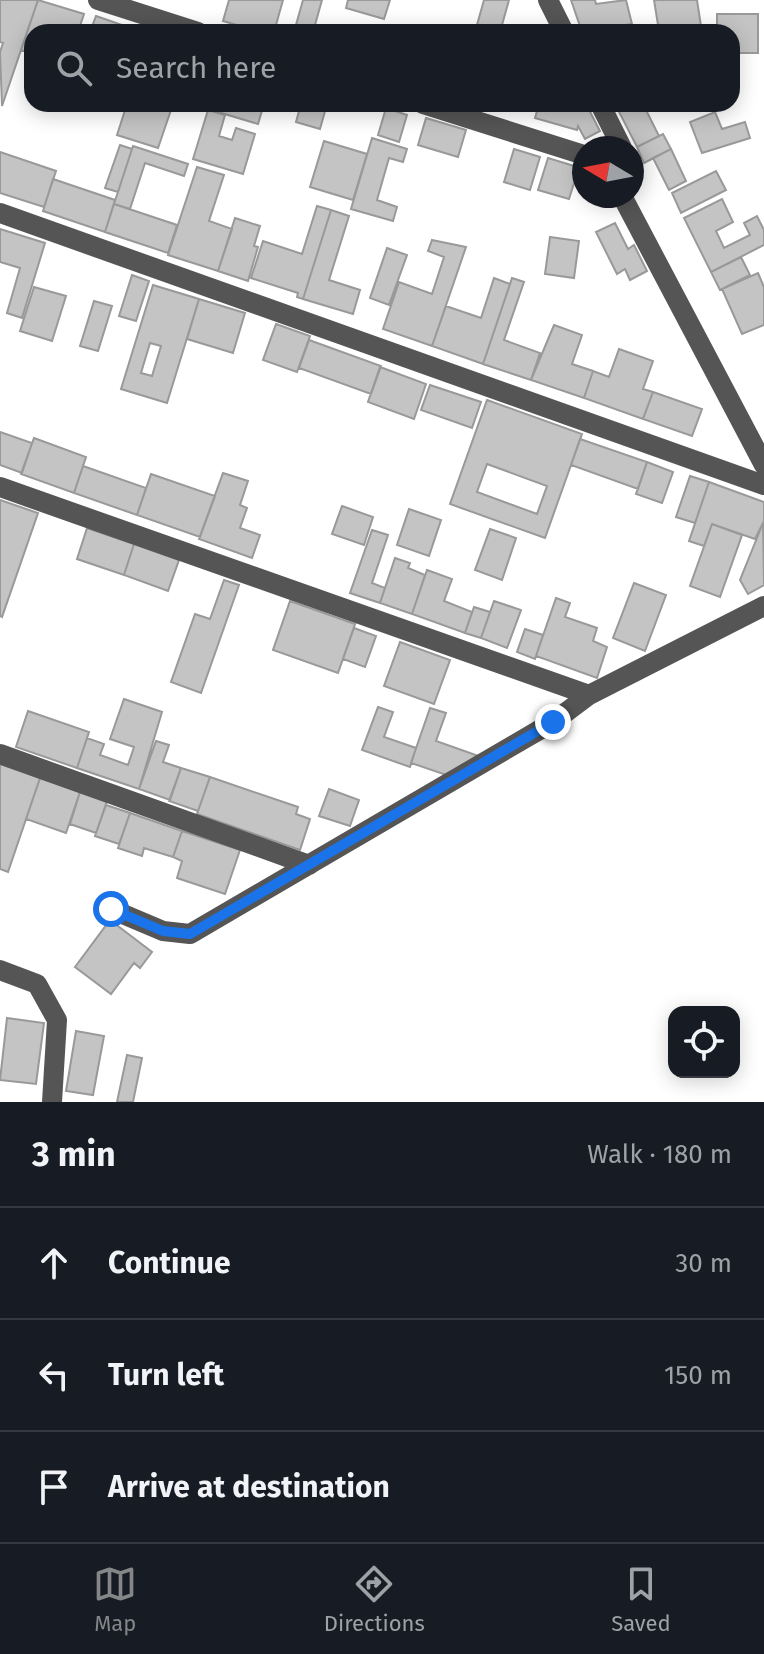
<!DOCTYPE html>
<meta charset="utf-8">
<style>
:root{--surface:#171b24;--page:#20242c;--text:#f1f3f6;--muted:#9ea1a6;--line:#363941;--accent:#858687}
body{margin:0;font-family:"Fira Sans",sans-serif;background:var(--page);color:var(--text)}
.controls{position:absolute;right:24px;bottom:24px;display:grid;overflow:hidden;border-radius:16px;box-shadow:0 4px 20px #0003}
.controls button{width:72px;height:72px;display:grid;place-items:center;padding:0;border:0;border-bottom:2px solid var(--line);background:var(--surface);color:var(--text);font:40px sans-serif}
.compass{position:absolute;left:572px;top:136px;width:72px;height:72px;border-radius:50%;background:var(--surface);box-shadow:0 4px 20px #0003;rotate:280deg}
.stop{position:absolute;width:24px;height:24px;margin:-18px;border:6px solid #1a73e8;border-radius:50%;background:#fff}
.stop.end{background:#1a73e8;border-color:#fff;box-shadow:0 2px 8px #0008}
.list{margin:0;padding:0;list-style:none}
h2{display:flex;justify-content:space-between;align-items:center;height:104px;margin:0;padding:0 32px;font-size:34px}
h2 small{font-size:26px;font-weight:400;color:var(--muted)}
.list li{display:grid;grid-template-columns:52px 1fr auto;gap:24px;align-items:center;box-sizing:border-box;height:112px;padding:0 32px;border-top:2px solid var(--line)}
.list b{display:block;font-size:30px;white-space:nowrap}
.list em{font-size:26px;font-style:normal;color:var(--muted)}
.icon{flex:none;width:44px;height:44px;fill:none;stroke:currentColor;stroke-width:2;stroke-linecap:round;stroke-linejoin:round}
.map{position:relative;flex:none;width:764px;height:1102px;overflow:hidden}
.search{position:absolute;background:var(--surface);box-shadow:0 4px 20px #0003;left:24px;right:24px;top:24px;height:88px;display:flex;align-items:center;gap:20px;box-sizing:border-box;padding:0 28px;border-radius:24px;color:var(--muted);font-size:30px}
.sheet{height:440px;background:var(--surface)}
nav{display:flex;justify-content:space-around;align-items:center;box-sizing:border-box;height:112px;border-top:2px solid var(--line);background:var(--surface);font-size:22px;color:var(--muted)}
nav a{display:grid;justify-items:center;gap:4px}
nav .on{color:var(--accent)}
.map>svg:first-child{display:block}
.building{fill:#c4c4c4;stroke:#999;stroke-width:2;fill-rule:evenodd}
.lines{fill:none;stroke-linecap:round;stroke-linejoin:round}
.minor{stroke:#555;stroke-width:20}
.route{stroke:#1a73e8;stroke-width:10}
</style>
<div class="map">
<svg width="764" height="1102" viewBox="0 0 764 1102">
<rect width="100%" height="100%" fill="#fff"/>
<path class="building" d="M0 0H38L2 106 0 52 3 43 0 42Z
M38 0 84 14 78 32H32V54L21 50Z
M229 0H283L274 32H260L223 21Z
M303 0H322L313 32H294Z
M348 0H390L384 19 346 8Z
M484 0H509L500 32H475Z
M571 0H595L596 4 626 0 632 24 582 32Z
M654 0H697L701 26 659 31Z
M717 14H758V53H732V32L717 28Z
M96 16 128 27 126 32H90Z
M127 104H153L171 110 158 148 117 135Z
M209 104H264L258 124 208 109Z
M301 104H327L320 129 296 122Z
M539 104H586L600 131 585 139 578 126 577 130 535 118Z
M615 104H643L659 136 637 147Z
M386 108 407 115 399 142 378 135Z
M208 110 225 115 219 136 232 140 236 128 255 134 243 174 193 159Z
M715 112 722 129 745 122 750 138 702 153 690 122Z
M426 118 466 130 458 157 418 145Z
M663 134 671 149 644 163 637 147Z
M372 138 407 149 403 162 389 158 377 200 397 207 393 221 351 209Z
M324 141 367 154 353 200 310 187Z
M120 145 132 149 118 192 105 188Z
M133 146 188 164 184 176 145 163 130 209 114 204Z
M514 149 540 157 530 190 504 182Z
M671 149 686 181 669 190 653 158Z
M0 152 56 171 44 207 0 193Z
M548 158 584 169V182L575 180 569 199 538 190Z
M197 167 224 175 209 221 232 229 218 271 168 255Z
M716 171 726 190 681 213 672 193Z
M53 179 115 200 105 232 43 211Z
M722 199 733 222 716 231 724 248 750 235 744 223 757 216 764 230V245L711 272 684 218Z
M114 204 177 225 168 253 105 232Z
M317 206 331 210 303 299 297 297 298 293 251 278 263 241 302 254Z
M331 210 349 216 329 280 360 290 353 314 303 299Z
M235 218 260 226 254 246 258 247 248 281 218 271Z
M615 223 628 249 634 245 647 271 630 280 625 269 617 274 596 232Z
M0 229 45 243 22 318 7 313 20 268 0 262Z
M550 237 579 241 574 278 545 274Z
M432 240 466 247 432 346 383 329 399 282 432 294 444 257 428 251Z
M387 248 407 255 389 305 370 298Z
M741 257 750 275 720 290 711 272Z
M758 273 764 287V325L742 334 722 289Z
M132 275 149 281 136 321 119 316Z
M494 278 510 284 483 364 432 346 446 306 481 318Z
M512 278 524 282 504 340 540 353 531 380 483 364Z
M153 285 199 299 167 403 121 389ZM150 343 161 346 152 376 141 373Z
M34 287 66 296 52 341 20 331Z
M199 299 245 313 233 353 187 339Z
M94 301 112 306 98 351 80 346Z
M276 324 310 336 297 372 263 360Z
M554 325 582 335 572 364 593 371 584 398 531 380Z
M309 340 381 366 371 394 299 368Z
M619 349 653 361 643 389 653 392 643 419 584 398 593 371 609 377Z
M380 367 426 384 414 419 368 402Z
M430 385 481 402 472 428 421 410Z
M653 392 702 409 692 436 643 419Z
M487 400 582 434 545 538 450 504ZM487 464 547 486 537 514 477 492Z
M0 432 32 443 22 473 0 465Z
M34 438 86 457 74 493 21 474Z
M580 439 647 462 638 489 571 465Z
M647 462 673 472 662 503 636 494Z
M83 466 146 488 137 515 74 493Z
M223 473 248 481 240 505 247 508 240 528 260 535 252 558 199 539Z
M151 474 215 496 200 537 137 515Z
M690 476 709 482 695 523 676 517Z
M709 482 764 502V521L755 539 712 524 704 546 689 541Z
M0 500 38 513 2 617 0 616Z
M342 506 373 517 364 545 332 534Z
M409 509 441 520 429 556 397 545Z
M763 523 764 585 748 594 740 580Z
M712 524 742 535 720 597 690 586Z
M87 528 134 544 124 575 77 559Z
M490 529 516 538 502 580 475 570Z
M372 530 388 535 372 583 385 588 380 603 350 593Z
M134 544 179 560 168 591 124 575Z
M395 558 410 563 408 568 425 575 412 614 380 603Z
M427 570 452 579 444 601 472 612 465 633 412 614Z
M224 580 239 585 201 693 171 682 195 614 210 619Z
M634 583 666 595 645 651 613 638Z
M556 598 570 603 565 617 597 628 593 641 607 647 597 678 536 656Z
M290 601 355 624 338 673 273 650Z
M494 601 521 610 507 648 481 638Z
M474 607 490 612 481 638 465 633Z
M354 628 376 636 365 667 343 659Z
M525 629 543 635 535 659 517 652Z
M400 642 450 660 434 704 384 686Z
M124 699 162 712 139 789 77 768 87 738 104 744 100 755 128 765 134 747 110 739Z
M378 707 393 712 384 737 416 748 410 767 362 750Z
M430 708 446 713 436 741 484 758 449 776 411 763Z
M28 711 89 732 77 768 16 747Z
M156 741 169 745 163 762 181 768 170 800 139 789Z
M0 764 40 778 8 872 0 869Z
M181 768 210 777 198 811 169 801Z
M210 777 298 807 296 814 310 819 300 850 197 814Z
M40 778 80 792 66 833 26 819Z
M329 789 359 800 350 826 319 816Z
M80 792 107 801 96 833 70 824Z
M106 805 130 813 119 844 95 836Z
M130 813 182 831 173 857 144 848 142 856 118 848Z
M182 831 240 850 225 894 177 878 182 861 173 857Z
M110 920 152 952 140 968 134 963 111 994 75 967Z
M7 1018 44 1023 36 1084 0 1080Z
M76 1031 104 1036 93 1095 66 1091Z
M127 1055 142 1058 133 1102H117Z"/>
<g class="lines">
<path class="minor" d="M98 0 198 32
M548 0 564 32
M423 104 584 155
M600 104 622 148
M622 196 764 465
M0 213 764 485
M0 487 589 695 764 606
M0 754 309 865
M111 909 163 931 190 934 553 722 589 695
M0 970 37 984 57 1020 52 1102"/>
</g>
<g class="lines">
<path class="route" d="M111 909 163 931 190 934 553 722"/>
</g>
</svg>
<div class="controls">
<button><svg class="icon" aria-label="locate" viewBox="0 0 24 24"><circle cx="12" cy="12" r="6"/><path d="M12 2v4M12 18v4M2 12h4M18 12h4"/></svg></button>
</div>
<svg class="compass" viewBox="-18 -18 36 36"><path d="M0-13l5 13h-10z" fill="#e53935"/><path d="M0 13l5-13h-10z" fill="#9ea1a6"/></svg>
<div class="stop" style="left:111px;top:909px"></div>
<div class="stop end" style="left:553px;top:722px"></div>
<div class="search"><svg class="icon" aria-label="search" viewBox="0 0 24 24"><circle cx="10" cy="10" r="6"/><path d="M15 15l6 6"/></svg>Search here</div>
</div>
<section class="sheet">
<h2>3 min<small>Walk · 180 m</small></h2>
<ul class="list">
<li><svg class="icon" aria-label="ahead" viewBox="0 0 24 24"><path d="M12 20V5M6 11l6-6 6 6"/></svg><div><b>Continue</b></div><em>30 m</em></li>
<li><svg class="icon" aria-label="left" viewBox="0 0 24 24"><path d="M17 20v-9H6M10 6l-5 5 5 5"/></svg><div><b>Turn left</b></div><em>150 m</em></li>
<li><svg class="icon" aria-label="arrive" viewBox="0 0 24 24"><path d="M6 21V4h12l-3 4 3 4H6"/></svg><div><b>Arrive at destination</b></div></li>
</ul>
</section>
<nav>
<a class="on"><svg class="icon" aria-label="map" viewBox="0 0 24 24"><path d="M3 6l6-2 6 2 6-2v14l-6 2-6-2-6 2zM9 4v14M15 6v14"/></svg>Map</a>
<a><svg class="icon" aria-label="directions" viewBox="0 0 24 24"><path d="M12 3l9 9-9 9-9-9zM9 14v-3h6M13 9l2 2-2 2"/></svg>Directions</a>
<a><svg class="icon" aria-label="saved" viewBox="0 0 24 24"><path d="M7 4h10v16l-5-4-5 4z"/></svg>Saved</a>
</nav>
